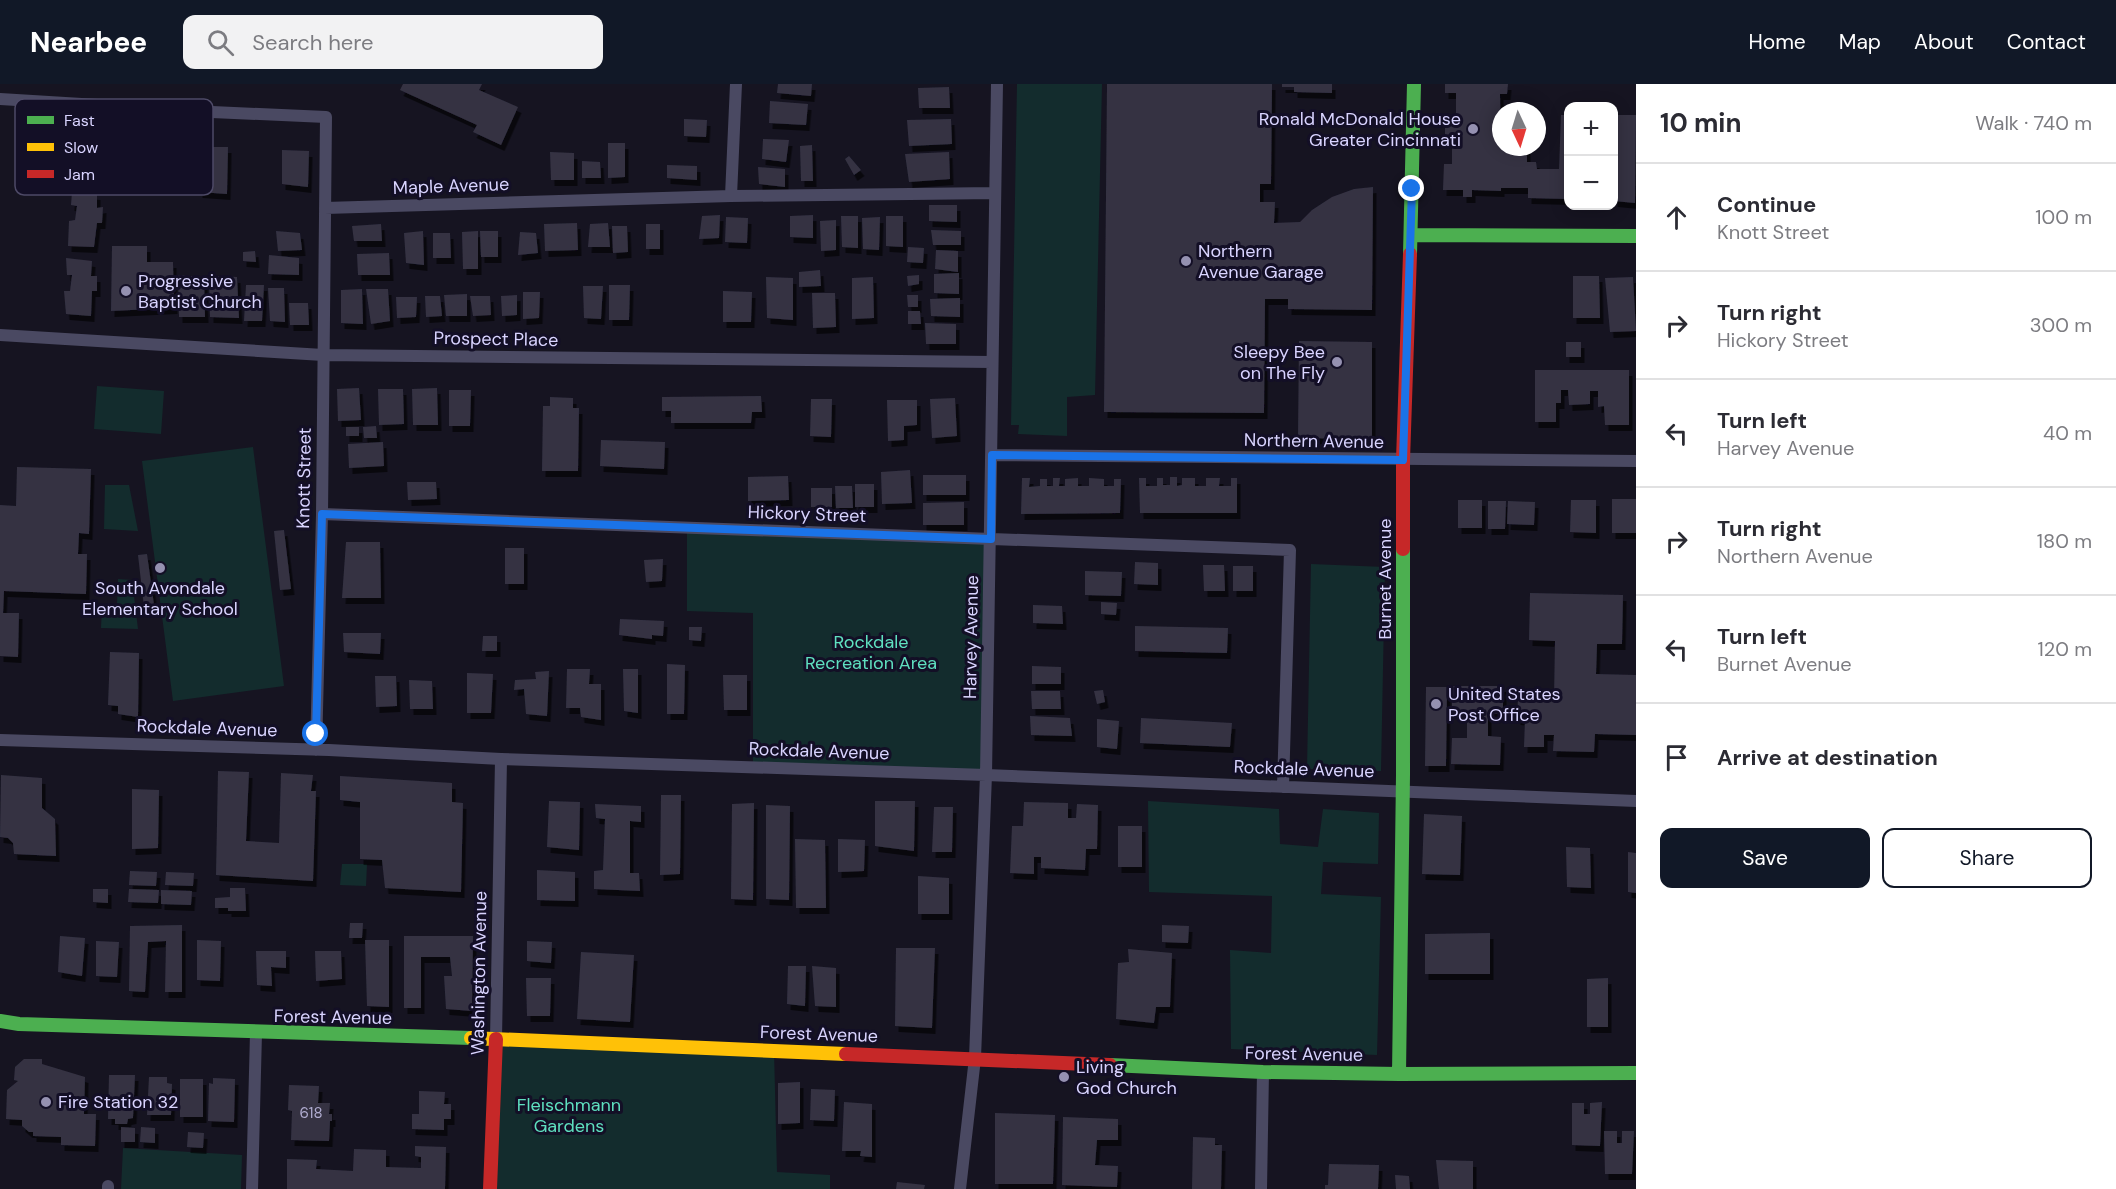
<!DOCTYPE html>
<meta charset="utf-8">
<style>
:root{--surface:#fff;--page:#f2f2f3;--text:#2b2b33;--muted:#7c7c81;--line:#e1e1e2;--accent:#111827}
body{margin:0;font-family:"DM Sans",sans-serif;background:var(--page);color:var(--text)}
.controls{position:absolute;right:18px;top:18px;display:grid;overflow:hidden;border-radius:12px;box-shadow:0 3px 15px #0003}
.controls button{width:54px;height:54px;display:grid;place-items:center;padding:0;border:0;border-bottom:2px solid var(--line);background:var(--surface);color:var(--text);font:30px sans-serif}
.compass{position:absolute;left:1492px;top:18px;width:54px;height:54px;border-radius:50%;background:var(--surface);box-shadow:0 3px 15px #0003;rotate:176deg}
.stop{position:absolute;width:18px;height:18px;margin:-14px;border:4px solid #1a73e8;border-radius:50%;background:#fff}
.stop.end{background:#1a73e8;border-color:#fff;box-shadow:0 2px 6px #0008}
.list{margin:0;padding:0;list-style:none}
h2{display:flex;justify-content:space-between;align-items:center;height:78px;margin:0;padding:0 24px;font-size:26px}
h2 small{font-size:20px;font-weight:400;color:var(--muted)}
.list li{display:grid;grid-template-columns:39px 1fr auto;gap:18px;align-items:center;box-sizing:border-box;height:108px;padding:0 24px;border-top:2px solid var(--line)}
.list b{display:block;font-size:22px;white-space:nowrap}
.list p{margin:0;font-size:20px;white-space:nowrap;color:var(--muted)}
.list em{font-size:20px;font-style:normal;color:var(--muted)}
.actions{display:flex;gap:12px;padding:18px 24px}
.actions a{flex:1;padding:14px 0;border:2px solid var(--accent);border-radius:12px;text-align:center;font-size:21px;color:var(--accent)}
.actions .main{background:var(--accent);color:#fff}
.icon{flex:none;width:33px;height:33px;fill:none;stroke:currentColor;stroke-width:2;stroke-linecap:round;stroke-linejoin:round}
.map{position:relative;flex:none;width:1636px;height:1105px;overflow:hidden}
header{display:flex;align-items:center;gap:36px;box-sizing:border-box;height:84px;padding:0 30px;background:var(--accent);color:#fff}
header strong{font-size:28px}
nav{display:flex;gap:33px;margin-inline-start:auto;font-size:21px}
.search{width:420px;height:54px;background:var(--page);display:flex;align-items:center;gap:15px;box-sizing:border-box;padding:0 21px;border-radius:12px;color:var(--muted);font-size:22px}
main{display:flex}
aside{flex:1;background:var(--surface)}
.map>svg:first-child{display:block}
.green{fill:#132c2d}
.building{fill:#343243;filter:url(#shadow)}
.lines{fill:none;stroke-linecap:round;stroke-linejoin:round}
.street{stroke:#4a4962;stroke-width:12}
.fast{stroke:#4caf50;stroke-width:14}
.slow{stroke:#ffc107;stroke-width:14}
.jam{stroke:#c62828;stroke-width:14}
.route{stroke:#1a73e8;stroke-width:8}
.poi-dot{fill:#9591b1;stroke:#130f26;stroke-width:2}
.labels{text-anchor:middle;stroke-width:6;stroke-linejoin:round;paint-order:stroke}
.number-label{font-size:15px;fill:#b0acd0}
.poi-label{font-size:18px;fill:#d9d4ff;stroke:#130f26;text-anchor:start}
.street-label{font-size:18px;fill:#d9d4ff;stroke:#130f26}
.park-label{font-size:18px;fill:#5fe0c0;stroke:#130f26}
.key{fill:#130f26;stroke:#4e4a67;stroke-width:1.5}
.key-label{font-size:16px;fill:#d9d4ff}
</style>
<header>
<strong>Nearbee</strong>
<div class="search"><svg class="icon" aria-label="search" viewBox="0 0 24 24"><circle cx="10" cy="10" r="6"/><path d="M15 15l6 6"/></svg>Search here</div>
<nav><a>Home</a><a>Map</a><a>About</a><a>Contact</a></nav>
</header>
<main>
<div class="map">
<svg width="1636" height="1105" viewBox="0 0 1636 1105">
<defs>
<filter id="shadow"><feDropShadow dx="3.5" dy="6" stdDeviation="0" flood-color="#0009"/></filter>
</defs>
<rect width="100%" height="100%" fill="#161421"/>
<path class="green" d="M1017 0H1102L1095 311 1067 313V352L1018 350 1019 341H1011Z
M97 302 164 307 161 350 94 345Z
M253 363 284 602 173 617 142 377Z
M105 401H129L138 447 104 445Z
M687 444 991 455 986 691 753 683V529L687 527Z
M1311 480 1385 483 1381 687 1307 685Z
M118 495 132 496 138 545 101 544 102 521 117 520Z
M1148 717 1279 725 1280 760 1318 763 1323 725 1379 729 1378 780 1323 778 1321 810 1381 813 1377 971 1231 965 1230 866 1271 869 1272 812 1149 808Z
M342 780H367L366 802 340 801Z
M496 955 774 966 777 1088 830 1091V1105H490Z
M123 1064 242 1071 241 1105H121Z"/>
<path class="building" d="M403 0H482L479 6 518 23 501 61 473 48 477 41 400 6Z
M778 0H812L811 12 777 9Z
M1107 0H1272L1271 100H1260V118H1275L1274 139 1300 138 1312 126 1332 113 1354 105 1373 103 1372 226 1288 225V215H1265L1264 329 1104 328Z
M1282 0H1332V9L1294 8V3H1282Z
M1445 0H1508L1507 10H1500L1501 63H1527V78H1536L1537 85H1559L1561 31H1568V115L1528 114V104H1501V107L1472 106V113H1463V106H1443L1444 80H1452V58L1445 57V32L1456 33V9H1445Z
M949 3 950 24H919L918 4Z
M770 17 808 20 806 41 769 39Z
M1614 31H1636L1635 119 1614 117Z
M684 35 707 36 706 53 684 52Z
M951 35 952 60 909 62 907 36Z
M763 55 789 56 786 78 762 75Z
M608 59H625V93L608 94Z
M812 61 813 97H801L800 62Z
M200 63H228L227 110 199 108Z
M282 66 309 67 308 103 282 100Z
M550 68 574 69V96H551Z
M949 68 950 95 909 98 905 70Z
M849 72 861 86 854 91 845 75Z
M582 77 600 78 601 94H582Z
M667 81 697 82V96L667 94Z
M758 83 785 85V103L759 100Z
M72 108 97 110V124L103 123 102 139H97L94 163 68 162 69 137 75 136 77 122 71 121Z
M929 121H957V138L929 137Z
M720 131 719 154 699 155 702 132Z
M813 131V154L790 153V132Z
M841 132H858V164L842 163Z
M886 132H903V163L886 162Z
M726 133 748 134 747 159 725 158Z
M880 133 879 166 863 165 862 134Z
M836 136V166L821 167 820 137Z
M577 139 578 166 545 167 544 140Z
M608 139 610 163H588L590 140Z
M381 140 382 157H354L352 142Z
M646 140H660V165H646Z
M612 142H627L628 168 613 169Z
M931 146 961 147V161H933Z
M276 147 300 149 302 166 278 167Z
M423 147 424 181 406 179 404 149Z
M478 147V185H463L462 148Z
M480 147H498V173H481Z
M520 148 536 149 538 169 518 171Z
M433 149H450L451 174H433Z
M112 162H147V178H173L174 224 111 227Z
M908 163 924 164 923 179 907 178Z
M936 166 958 167V188L935 185Z
M255 167 256 178 243 177V168Z
M389 169 390 191H358L357 170Z
M269 171 299 174V191L268 190Z
M66 174 92 177 91 192H97V207H92L91 232 66 230 64 207H70L72 191H67Z
M820 186 821 202 799 203V188Z
M959 189V210L934 209V190Z
M178 191 204 193 205 233H179Z
M919 191V200L908 202 907 192Z
M209 192 237 193 239 234 210 233Z
M1573 192H1599L1600 234H1573Z
M766 193 793 194V236L767 234Z
M873 193 874 234 852 235V194Z
M1633 193 1636 247 1610 248 1605 194Z
M246 201H264L262 237H244Z
M609 201H630L629 236H609Z
M583 202H603L601 235 584 234Z
M268 204H284L285 238 270 237Z
M362 205 363 240 341 239V206Z
M366 205H388L390 237 371 240Z
M723 207 752 208 751 238H723Z
M523 208H540L539 234 523 235Z
M812 209H835L836 243 813 244Z
M467 210V232H446L444 211Z
M517 211V231L502 232 501 212Z
M907 211H918V223H908Z
M425 212H440L442 232 426 233Z
M470 212H490L491 231 473 232Z
M396 213H417L416 233 397 234Z
M960 214V233L931 232 930 215Z
M289 219H308L309 241H290Z
M908 227H920L921 240H908Z
M925 239 956 240V260H926Z
M1299 257 1372 258V355L1298 354Z
M1566 258H1581V273H1566Z
M1535 286H1629V341H1605L1604 322 1598 323V307H1590V320L1569 321 1568 306H1561V319H1556V338H1535Z
M359 304 361 336 338 337 337 305Z
M437 304 438 341H413L412 305Z
M378 305H403L404 340 379 341Z
M449 306H471L470 342H449Z
M761 312 762 328H752L751 339H671V327H662V313Z
M550 313 573 314V324H579L578 387H542L543 322H550Z
M955 314 957 352 932 354 930 315Z
M811 315H832L831 353 810 352Z
M887 316H917V341L904 342V356L888 357Z
M376 342 377 354H364L363 343Z
M346 343H359V352H346Z
M601 356 665 358 664 385 600 382Z
M383 358 384 382 349 384 348 360Z
M17 383 91 385 89 450 79 449 78 470H87L86 510 4 507 3 529H19L18 573 0 572V421L16 422Z
M910 386 912 419 882 420 881 388Z
M923 391H966V411H923Z
M788 392 789 416 748 417V393Z
M1170 393H1177V402L1182 401V394H1195V402H1206V394H1220L1219 402H1231V394H1237V429H1140L1139 394H1146V402H1157V394H1163V401H1170Z
M1022 394H1030L1029 403 1040 402V395H1047V402H1053V394H1060L1059 402H1065V395L1078 394V402H1089V394L1104 395V402H1114V395H1121L1120 429 1021 430Z
M407 398H436L437 415 408 416Z
M855 400H874V423H855Z
M835 402H852L853 424H836Z
M811 404H832V423H811Z
M1612 415H1636V449H1612Z
M1458 416H1482V444H1458Z
M1571 416H1596V449L1570 448Z
M1488 417H1506L1505 445H1488Z
M1508 417 1535 418 1534 441 1507 440Z
M964 418V441H923V419Z
M284 446 291 505 280 506 274 447Z
M346 458H380L381 514H342Z
M505 464H524V500H505Z
M147 470 154 521 144 523 138 471Z
M663 475 662 497 646 498 644 476Z
M1135 478 1158 479V501L1134 500Z
M1203 481H1224L1225 507H1204Z
M1233 482H1253V507H1233Z
M1085 487 1122 488 1121 512 1085 511Z
M1530 509 1623 511 1622 560H1597L1596 590 1636 591V651L1595 650 1594 668 1553 667 1554 651H1544V663H1524L1525 636 1517 635 1518 614 1554 615 1555 557 1529 556Z
M1101 518 1117 519 1116 531 1101 530Z
M1033 521 1062 522 1063 540 1033 539Z
M620 535 664 537 663 552 652 551V555L619 551Z
M1135 542 1228 544 1227 569 1135 567Z
M689 543H702L701 557 689 556Z
M343 549H381L380 570 344 568Z
M483 552H497V567H482Z
M110 568 139 569 138 633 118 630V622L108 621Z
M667 580 685 581 684 630H667Z
M1032 582 1061 583V600H1032Z
M567 585H590L589 600H601V636L581 633 580 624H566Z
M623 585H638V629L624 627Z
M549 587 547 632 526 630 524 605 514 606 515 596 536 595 535 588Z
M467 589 493 590 491 629H467Z
M723 591H747V626H724Z
M375 592H396L397 622 376 623Z
M409 596 432 597 433 625H410Z
M1452 602H1503V630L1488 629V652L1501 653 1500 681 1451 680 1452 654H1467V627H1452Z
M1426 603H1447L1446 682H1425Z
M1103 606 1105 618 1097 620 1094 607Z
M1031 607H1060L1061 625H1032Z
M1030 632 1070 634 1072 652 1031 651Z
M1141 634 1232 639 1230 663 1140 659Z
M1097 635 1119 637 1117 665 1097 663Z
M218 687 249 688 246 757 279 759 281 689 313 691 311 707H316L313 797 216 791Z
M1 691 42 694V724L55 735 56 772 14 770 13 759 8 754 0 753Z
M340 692 452 699V718L463 719 461 808 385 804 382 776 360 775V718L340 716Z
M132 705 159 706 158 764 132 765Z
M661 711H681L680 790 660 791Z
M549 717 580 718 579 766 547 763Z
M875 717H915L914 767 875 762Z
M1024 718 1068 719V734H1076L1077 720 1098 721 1097 765H1086L1085 786 1041 784V773H1034V790L1010 789 1012 742H1023Z
M754 719 753 816 731 815 732 720Z
M595 720 641 722V738L630 737V789H639L640 807 594 805V787L603 786 605 735 596 734Z
M766 721 790 722 789 816 766 815Z
M934 723H953L952 768H932Z
M1424 730 1462 732 1460 791 1422 790Z
M1118 742H1142V783H1118Z
M795 755 825 756 826 824H796Z
M838 755 865 756 864 787 838 788Z
M1566 763 1590 764 1591 804 1567 803Z
M1628 768 1636 769V809L1628 808Z
M537 786 575 788V817L537 816Z
M130 787 157 788 156 802 129 801Z
M166 788 194 789 193 802 165 801Z
M918 792 949 794V830H918Z
M230 804H245L246 827H228V824H215V814L230 813Z
M93 805H108V819L93 818Z
M129 805 159 806 158 819 128 818Z
M161 806 192 807 191 821 161 820Z
M350 839H363L362 854H349Z
M182 841V908H165L166 857 148 858 145 908 129 907 130 842Z
M1162 841 1189 842 1188 859 1162 858Z
M1490 849V890H1425V850Z
M60 852 85 854 82 892 58 888Z
M404 852H473L472 927 446 925 444 892H452L450 873H421V924H404Z
M197 856 221 857 220 897 197 896Z
M365 856H389V923L367 922Z
M96 857 119 858 117 893 96 892Z
M527 857 552 858 551 879 527 877Z
M896 864H935L932 944 895 942Z
M1128 865 1172 869 1170 923H1156L1154 939 1116 935 1118 879 1129 878Z
M256 867H286V884L271 883 272 902 257 901Z
M315 867H341L342 895 316 897Z
M581 868 634 871 630 938 577 935Z
M788 882H806L805 922 787 920Z
M812 882 836 884V923L815 922Z
M526 894H551L550 932H527Z
M1608 894V943H1587V895Z
M24 975H42V980L85 993 84 1030H96L95 1062 61 1061V1053L33 1052V1048H29L22 1042V1036L6 1035 7 1006 18 997 14 996 15 983Z
M109 991H135L133 1034 128 1035 127 1040H115V1035H108Z
M149 993H167V999L172 1000 171 1031H147Z
M213 994 235 995 234 1038 208 1037 209 999 213 1000Z
M180 995H203V1033H180Z
M800 998V1039L778 1040V999Z
M289 1001 319 1002 318 1019H330L329 1030H332V1037H330L329 1057 291 1056 292 1027 288 1026Z
M811 1005 835 1006 834 1037 810 1036Z
M419 1007 445 1008 444 1020H451V1035H444V1046L412 1045V1030H419Z
M844 1018 872 1020V1073L860 1072 861 1067H842Z
M1602 1018 1600 1062 1572 1061V1019H1584V1030H1590V1019Z
M995 1029 1055 1031 1053 1100H995Z
M1063 1033 1118 1035V1056H1097L1095 1081 1118 1082 1117 1103 1062 1101Z
M121 1043 135 1044V1058H121Z
M141 1043 155 1044V1059L140 1058Z
M1604 1047H1617V1059H1622V1047H1634L1632 1090H1605Z
M188 1048 204 1049 203 1064 187 1063Z
M1193 1053 1215 1054V1061H1222L1221 1105H1192Z
M415 1062 446 1063 445 1105H287V1075L317 1076 316 1085 353 1087 354 1065 386 1066V1083L421 1084V1073L415 1072Z
M1436 1076 1473 1077V1105H1439Z
M1329 1080 1379 1081 1378 1105H1325V1101H1328Z
M1395 1091 1409 1092 1410 1105H1396Z
M897 1098 925 1101 924 1105H896Z"/>
<g class="lines">
<path class="street" d="M0 15 212 28 326 33 322 430 316 666
M731 112 736 0
M325 124 731 112 995 109
M0 251 323 271 992 278
M992 371 1636 377
M322 430 1290 466 1283 703
M0 656 329 666 501 675 986 691 1636 717
M496 955 501 675
M108 1105V1102
M252 1105 256 949
M960 1105 975 974 986 691 997 0
M1261 1105 1263 988"/>
<path class="fast" d="M1411 151 1636 152
M1410 170 1414 0
M0 937 19 940 471 954
M1110 981 1263 988 1399 990 1636 989
M1399 990 1403 691V465"/>
<path class="slow" d="M471 954 846 970"/>
<path class="jam" d="M1403 465V376L1410 170
M846 970 1110 981
M490 1105 496 955"/>
</g>
<g class="lines">
<path class="route" d="M316 650 322 430 991 455 992 371 1403 376 1412 105"/>
</g>
<g class="poi-dot">
<circle cx="1473" cy="45" r="6"/>
<circle cx="1186" cy="177" r="6"/>
<circle cx="126" cy="207" r="6"/>
<circle cx="1337" cy="278" r="6"/>
<circle cx="160" cy="484" r="6"/>
<circle cx="1436" cy="620" r="6"/>
<circle cx="1064" cy="993" r="6"/>
<circle cx="46" cy="1018" r="6"/>
</g>
<g class="labels">
<g class="number-label">
<text x="311" y="1034">618</text>
</g>
<g class="poi-label">
<text x="1461" y="41" text-anchor="end">Ronald McDonald House<tspan x="1461" dy="21">Greater Cincinnati</tspan></text>
<text x="1198" y="173">Northern<tspan x="1198" dy="21">Avenue Garage</tspan></text>
<text x="138" y="203">Progressive<tspan x="138" dy="21">Baptist Church</tspan></text>
<text x="1325" y="274" text-anchor="end">Sleepy Bee<tspan x="1325" dy="21">on The Fly</tspan></text>
<text x="160" y="510" text-anchor="middle">South Avondale<tspan x="160" dy="21">Elementary School</tspan></text>
<text x="1448" y="616">United States<tspan x="1448" dy="21">Post Office</tspan></text>
<text x="1076" y="989">Living<tspan x="1076" dy="21">God Church</tspan></text>
<text x="58" y="1024">Fire Station 32</text>
</g>
<g class="street-label">
<text transform="translate(451 102) rotate(-2)" y="6">Maple Avenue</text>
<text transform="translate(496 255) rotate(1)" y="6">Prospect Place</text>
<text transform="translate(1314 357) rotate(1)" y="6">Northern Avenue</text>
<text transform="translate(304 394) rotate(-89)" y="6">Knott Street</text>
<text transform="translate(807 430) rotate(2)" y="6">Hickory Street</text>
<text transform="translate(1385 495) rotate(-90)" y="6">Burnet Avenue</text>
<text transform="translate(971 553) rotate(-89)" y="6">Harvey Avenue</text>
<text transform="translate(207 644) rotate(2)" y="6">Rockdale Avenue</text>
<text transform="translate(819 667) rotate(2)" y="6">Rockdale Avenue</text>
<text transform="translate(1304 685) rotate(2)" y="6">Rockdale Avenue</text>
<text transform="translate(479 889) rotate(-89)" y="6">Washington Avenue</text>
<text transform="translate(333 933) rotate(1)" y="6">Forest Avenue</text>
<text transform="translate(819 950) rotate(2)" y="6">Forest Avenue</text>
<text transform="translate(1304 970) rotate(1)" y="6">Forest Avenue</text>
</g>
<g class="park-label">
<text x="871" y="564">Rockdale<tspan x="871" dy="21">Recreation Area</tspan></text>
<text x="569" y="1027">Fleischmann<tspan x="569" dy="21">Gardens</tspan></text>
</g>
</g>
<rect x="15" y="15" width="198" height="96" rx="9" class="key"/>
<rect x="27" y="32" width="27" height="8" fill="#4caf50"/>
<rect x="27" y="59" width="27" height="8" fill="#ffc107"/>
<rect x="27" y="86" width="27" height="8" fill="#c62828"/>
<g class="key-label">
<text x="64" y="42">Fast</text>
<text x="64" y="69">Slow</text>
<text x="64" y="96">Jam</text>
</g>
</svg>
<div class="controls">
<button>+</button>
<button>−</button>
</div>
<svg class="compass" viewBox="-18 -18 36 36"><path d="M0-13l5 13h-10z" fill="#e53935"/><path d="M0 13l5-13h-10z" fill="#7c7c81"/></svg>
<div class="stop" style="left:316px;top:650px"></div>
<div class="stop end" style="left:1412px;top:105px"></div>
</div>
<aside>
<h2>10 min<small>Walk · 740 m</small></h2>
<ul class="list">
<li><svg class="icon" aria-label="ahead" viewBox="0 0 24 24"><path d="M12 20V5M6 11l6-6 6 6"/></svg><div><b>Continue</b><p>Knott Street</p></div><em>100 m</em></li>
<li><svg class="icon" aria-label="right" viewBox="0 0 24 24"><path d="M7 20v-9h11M14 6l5 5-5 5"/></svg><div><b>Turn right</b><p>Hickory Street</p></div><em>300 m</em></li>
<li><svg class="icon" aria-label="left" viewBox="0 0 24 24"><path d="M17 20v-9H6M10 6l-5 5 5 5"/></svg><div><b>Turn left</b><p>Harvey Avenue</p></div><em>40 m</em></li>
<li><svg class="icon" aria-label="right" viewBox="0 0 24 24"><path d="M7 20v-9h11M14 6l5 5-5 5"/></svg><div><b>Turn right</b><p>Northern Avenue</p></div><em>180 m</em></li>
<li><svg class="icon" aria-label="left" viewBox="0 0 24 24"><path d="M17 20v-9H6M10 6l-5 5 5 5"/></svg><div><b>Turn left</b><p>Burnet Avenue</p></div><em>120 m</em></li>
<li><svg class="icon" aria-label="arrive" viewBox="0 0 24 24"><path d="M6 21V4h12l-3 4 3 4H6"/></svg><div><b>Arrive at destination</b></div></li>
</ul>
<div class="actions"><a class="main">Save</a><a>Share</a></div>
</aside>
</main>
